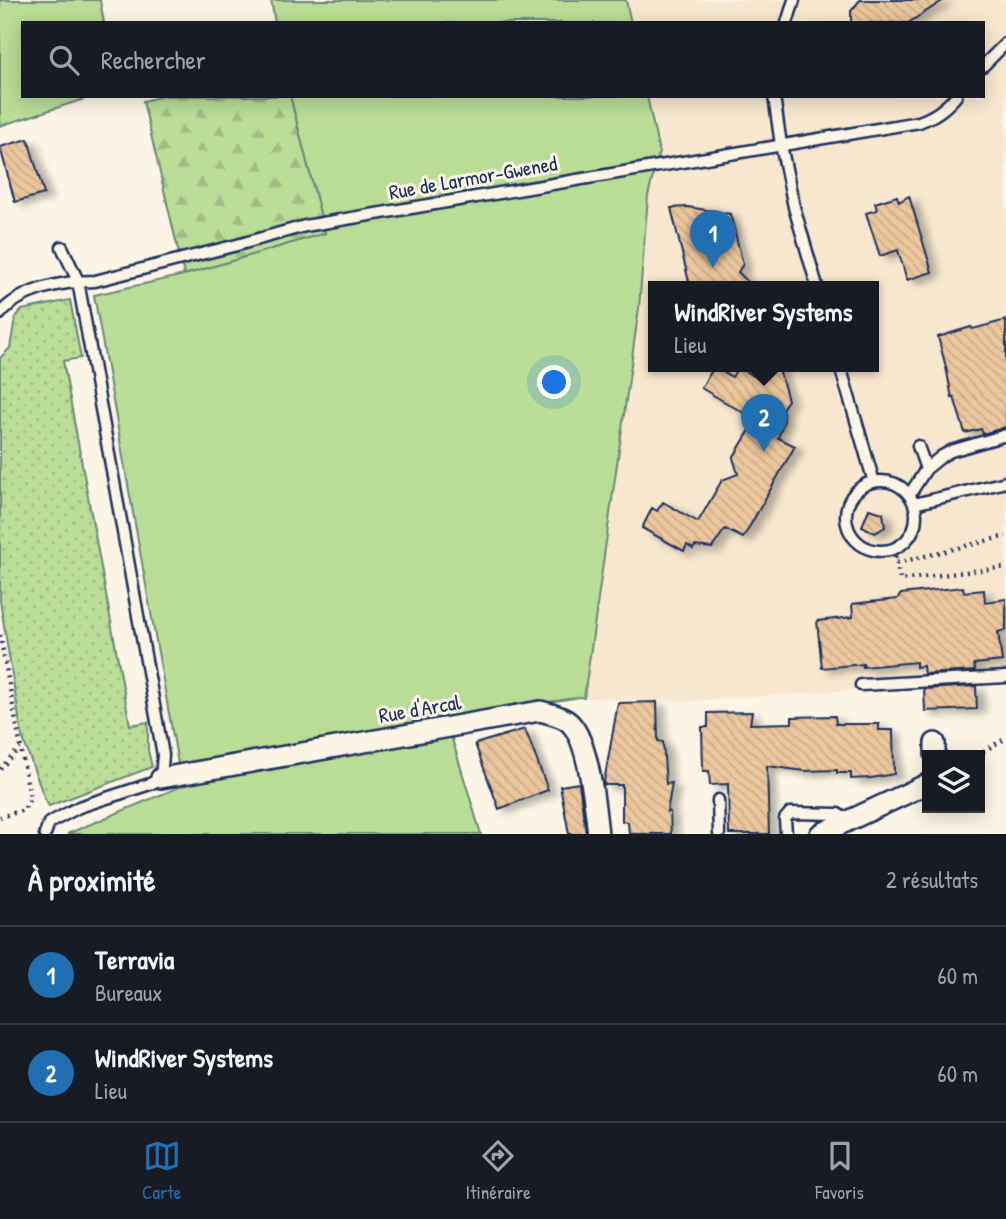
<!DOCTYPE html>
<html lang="fr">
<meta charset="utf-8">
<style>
:root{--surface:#171b24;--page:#20242c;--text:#f1f3f6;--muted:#9ea1a6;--line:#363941;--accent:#1f6fb2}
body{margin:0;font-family:"Patrick Hand",sans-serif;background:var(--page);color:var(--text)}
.controls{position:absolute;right:21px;bottom:21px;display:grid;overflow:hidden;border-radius:0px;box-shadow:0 4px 18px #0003}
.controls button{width:63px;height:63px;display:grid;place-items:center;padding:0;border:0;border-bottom:2px solid var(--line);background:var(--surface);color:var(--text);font:35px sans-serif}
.you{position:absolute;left:555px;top:383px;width:24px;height:24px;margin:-18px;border:5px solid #fff;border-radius:50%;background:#1a73e8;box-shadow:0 0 0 10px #1a73e833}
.badge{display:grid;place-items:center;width:46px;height:46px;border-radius:50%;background:var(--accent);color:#fff;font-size:23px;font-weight:700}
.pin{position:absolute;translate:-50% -58px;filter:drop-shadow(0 2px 4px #0008)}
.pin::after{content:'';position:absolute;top:37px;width:24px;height:21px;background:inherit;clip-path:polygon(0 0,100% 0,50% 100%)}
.popup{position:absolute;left:648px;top:281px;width:231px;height:91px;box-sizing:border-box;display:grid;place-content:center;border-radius:0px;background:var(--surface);filter:drop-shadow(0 2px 5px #0005);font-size:23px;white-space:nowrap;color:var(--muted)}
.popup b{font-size:26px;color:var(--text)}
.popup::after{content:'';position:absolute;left:50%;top:100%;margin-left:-14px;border:14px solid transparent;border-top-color:var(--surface)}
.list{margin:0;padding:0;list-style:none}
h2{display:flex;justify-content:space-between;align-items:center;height:91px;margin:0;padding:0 28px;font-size:30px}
h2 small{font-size:23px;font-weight:400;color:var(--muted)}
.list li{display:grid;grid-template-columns:46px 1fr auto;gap:21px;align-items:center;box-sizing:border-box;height:98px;padding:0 28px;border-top:2px solid var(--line)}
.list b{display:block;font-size:26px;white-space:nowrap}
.list p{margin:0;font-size:23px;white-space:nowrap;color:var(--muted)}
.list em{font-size:23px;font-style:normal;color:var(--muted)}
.icon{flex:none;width:38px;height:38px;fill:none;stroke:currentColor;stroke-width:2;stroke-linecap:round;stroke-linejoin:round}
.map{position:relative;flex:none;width:1006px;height:834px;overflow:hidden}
.search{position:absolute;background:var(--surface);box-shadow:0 4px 18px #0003;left:21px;right:21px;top:21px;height:77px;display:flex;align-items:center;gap:18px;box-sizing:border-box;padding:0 24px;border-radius:0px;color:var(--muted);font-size:26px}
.sheet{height:287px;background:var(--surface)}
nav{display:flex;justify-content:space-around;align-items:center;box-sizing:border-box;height:98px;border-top:2px solid var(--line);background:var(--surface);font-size:19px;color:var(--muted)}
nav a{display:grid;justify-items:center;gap:4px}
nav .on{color:var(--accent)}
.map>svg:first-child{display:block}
.built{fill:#f7e7cf;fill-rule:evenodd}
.green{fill:#b9dc96;stroke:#6a867a;stroke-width:2}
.forest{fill:url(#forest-firs);stroke:#6a867a;stroke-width:2}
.park{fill:url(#park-dots);stroke:#6a867a;stroke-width:2}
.building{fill:url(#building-back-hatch);stroke:#1b2f5e;stroke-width:2;filter:url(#shadow)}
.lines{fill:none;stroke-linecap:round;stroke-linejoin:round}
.lane-casing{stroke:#1b2f5e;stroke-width:15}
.street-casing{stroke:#1b2f5e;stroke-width:24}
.path{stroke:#1b2f5e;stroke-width:4.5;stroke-dasharray:2 5;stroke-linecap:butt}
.lane{stroke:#fcf5e5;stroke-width:10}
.street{stroke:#fcf5e5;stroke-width:19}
.labels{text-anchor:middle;stroke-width:6;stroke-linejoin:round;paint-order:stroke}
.street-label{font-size:21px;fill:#1b2f5e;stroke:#fcf5e5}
</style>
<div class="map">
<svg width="1006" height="834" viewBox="0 0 1006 834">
<defs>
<pattern id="forest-firs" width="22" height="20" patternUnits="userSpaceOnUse" patternTransform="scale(1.75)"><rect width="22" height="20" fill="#b9dc96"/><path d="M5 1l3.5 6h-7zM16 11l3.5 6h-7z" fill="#9ebd84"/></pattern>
<pattern id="park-dots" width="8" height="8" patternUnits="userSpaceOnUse" patternTransform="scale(1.75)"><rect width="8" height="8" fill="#b9dc96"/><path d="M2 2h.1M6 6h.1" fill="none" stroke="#9ebd84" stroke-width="1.8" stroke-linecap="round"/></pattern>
<pattern id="building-back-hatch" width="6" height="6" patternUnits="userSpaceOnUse" patternTransform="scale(1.75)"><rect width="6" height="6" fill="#ebc69c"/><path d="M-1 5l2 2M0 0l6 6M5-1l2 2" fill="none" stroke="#c9aa89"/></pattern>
<filter id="shadow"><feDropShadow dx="8" dy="4.5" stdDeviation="3.5" flood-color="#0004"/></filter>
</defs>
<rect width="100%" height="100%" fill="#fcf5e5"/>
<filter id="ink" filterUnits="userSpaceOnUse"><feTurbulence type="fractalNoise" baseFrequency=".0143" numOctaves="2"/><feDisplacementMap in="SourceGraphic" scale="14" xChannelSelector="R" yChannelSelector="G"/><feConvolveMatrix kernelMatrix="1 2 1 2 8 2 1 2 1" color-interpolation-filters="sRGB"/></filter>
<g filter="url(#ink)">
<path class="built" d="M626 0H1006V685L866 689 692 701 584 698 639 308 648 196 659 152 647 96H983V23H631ZM654 286H874V366H654Z"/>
<path class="green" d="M0 0H100L104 23H23V96H94L0 126Z
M271 0H626L631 23H275Z
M290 96H647L659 152 648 196 639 308 584 698 580 697 456 717 452 739 481 834H67L182 786 94 295 184 275 325 233Z"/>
<path class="forest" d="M163 96H290L325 233 184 275 143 101Z"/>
<path class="park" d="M70 300 81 358 63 361 130 725 148 722V750L152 767 49 806 45 800 22 736 0 601V358L10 348 15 318 22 310Z"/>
<path class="building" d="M860 0H944L908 23H851V11Z
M28 139 44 194 15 202 0 147Z
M897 196 899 202 909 196 932 272 907 280 898 250 880 256 866 213 877 210 875 203Z
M688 207 730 214 743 264 738 272 752 286H690L671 208Z
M1006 320V427L983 434 981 429 965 433 954 397 952 398 946 367 938 337 971 327 973 329Z
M759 366H778L788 400 782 409 784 420 778 438 795 446 743 538 725 529 712 548 695 546 693 549 687 545 684 551 642 528 652 508 657 511 663 502 698 522 722 480 738 474 733 458 756 420 701 388 714 367 732 377 738 367 754 376Z
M869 509 883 513 885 527 875 533 862 526Z
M963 587 964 592 984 590 985 602 1006 599V630L998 632 1002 661 974 664 975 671 924 674 923 666 916 667V662L863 667V664L822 668 817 621 853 617 852 604 897 599 901 594Z
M976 686 977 709 925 711 924 689Z
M657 702 658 741 663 742 666 784 672 783 667 812H670L671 834H629L628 822 622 821V785H604V782L618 703Z
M752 712 750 724 792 723V717L835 716 836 724H879V730H893L894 774 871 778 851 779V773H837V770L805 771 767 766 769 834H729L728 784 710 785 709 771H703L702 727H708V713Z
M525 729 548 790 499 809 475 744Z
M579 783 586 834H569L560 786Z"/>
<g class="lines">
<defs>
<path id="lane" d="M787 23 794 0
M983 66 1006 43
M774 96 781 145 794 207 817 286
M0 314C20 289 65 281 95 281L237 245 305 226 919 122C935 116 945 109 956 96
M840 366 874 482
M926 469 942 456 951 451 1006 435
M846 516a35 35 0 1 1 70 0a35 35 0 1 1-70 0Z
M910 494 926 469 918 446
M914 504 1006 482
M861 685 1006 677
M718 800 719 834
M45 834 49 823 79 807 150 784 161 778 163 755 78 281 62 247
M786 834 785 819 790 813 838 814 848 821"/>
<path id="street" d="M935 743V755
M161 778 540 711C548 713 558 715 566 720 589 734 595 808 598 834
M820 834 927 784"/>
</defs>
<use href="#lane" class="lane-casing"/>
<use href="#street" class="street-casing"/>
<path class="path" d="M894 549 900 580 1006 567
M897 563 1006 536
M0 635 30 798 24 810 0 817
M977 755 1006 738
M0 769 20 748"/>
<use href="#lane" class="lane"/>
<use href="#street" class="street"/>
</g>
</g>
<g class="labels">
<g class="street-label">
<text transform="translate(473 178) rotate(-10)" y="7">Rue de Larmor-Gwened</text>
<text transform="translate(420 709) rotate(-10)" y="7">Rue d'Arcal</text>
</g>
</g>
</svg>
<div class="controls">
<button><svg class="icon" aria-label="layers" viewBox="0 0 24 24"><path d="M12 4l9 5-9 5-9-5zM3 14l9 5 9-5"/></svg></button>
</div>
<div class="you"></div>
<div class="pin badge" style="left:713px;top:268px">1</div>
<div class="pin badge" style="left:764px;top:452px">2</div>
<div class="popup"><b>WindRiver Systems</b>Lieu</div>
<div class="search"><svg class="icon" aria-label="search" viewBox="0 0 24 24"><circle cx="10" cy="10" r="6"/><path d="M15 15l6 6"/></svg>Rechercher</div>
</div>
<section class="sheet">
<h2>À proximité<small>2 résultats</small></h2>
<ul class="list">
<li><span class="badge">1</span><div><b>Terravia</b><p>Bureaux</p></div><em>60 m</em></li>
<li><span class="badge">2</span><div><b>WindRiver Systems</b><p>Lieu</p></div><em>60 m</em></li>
</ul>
</section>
<nav>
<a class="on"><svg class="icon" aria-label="map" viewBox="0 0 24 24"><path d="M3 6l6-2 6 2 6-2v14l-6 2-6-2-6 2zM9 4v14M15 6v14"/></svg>Carte</a>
<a><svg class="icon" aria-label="directions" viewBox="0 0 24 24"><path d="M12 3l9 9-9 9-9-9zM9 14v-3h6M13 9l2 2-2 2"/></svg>Itinéraire</a>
<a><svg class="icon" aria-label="saved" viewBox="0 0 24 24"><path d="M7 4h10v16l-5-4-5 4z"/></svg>Favoris</a>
</nav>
